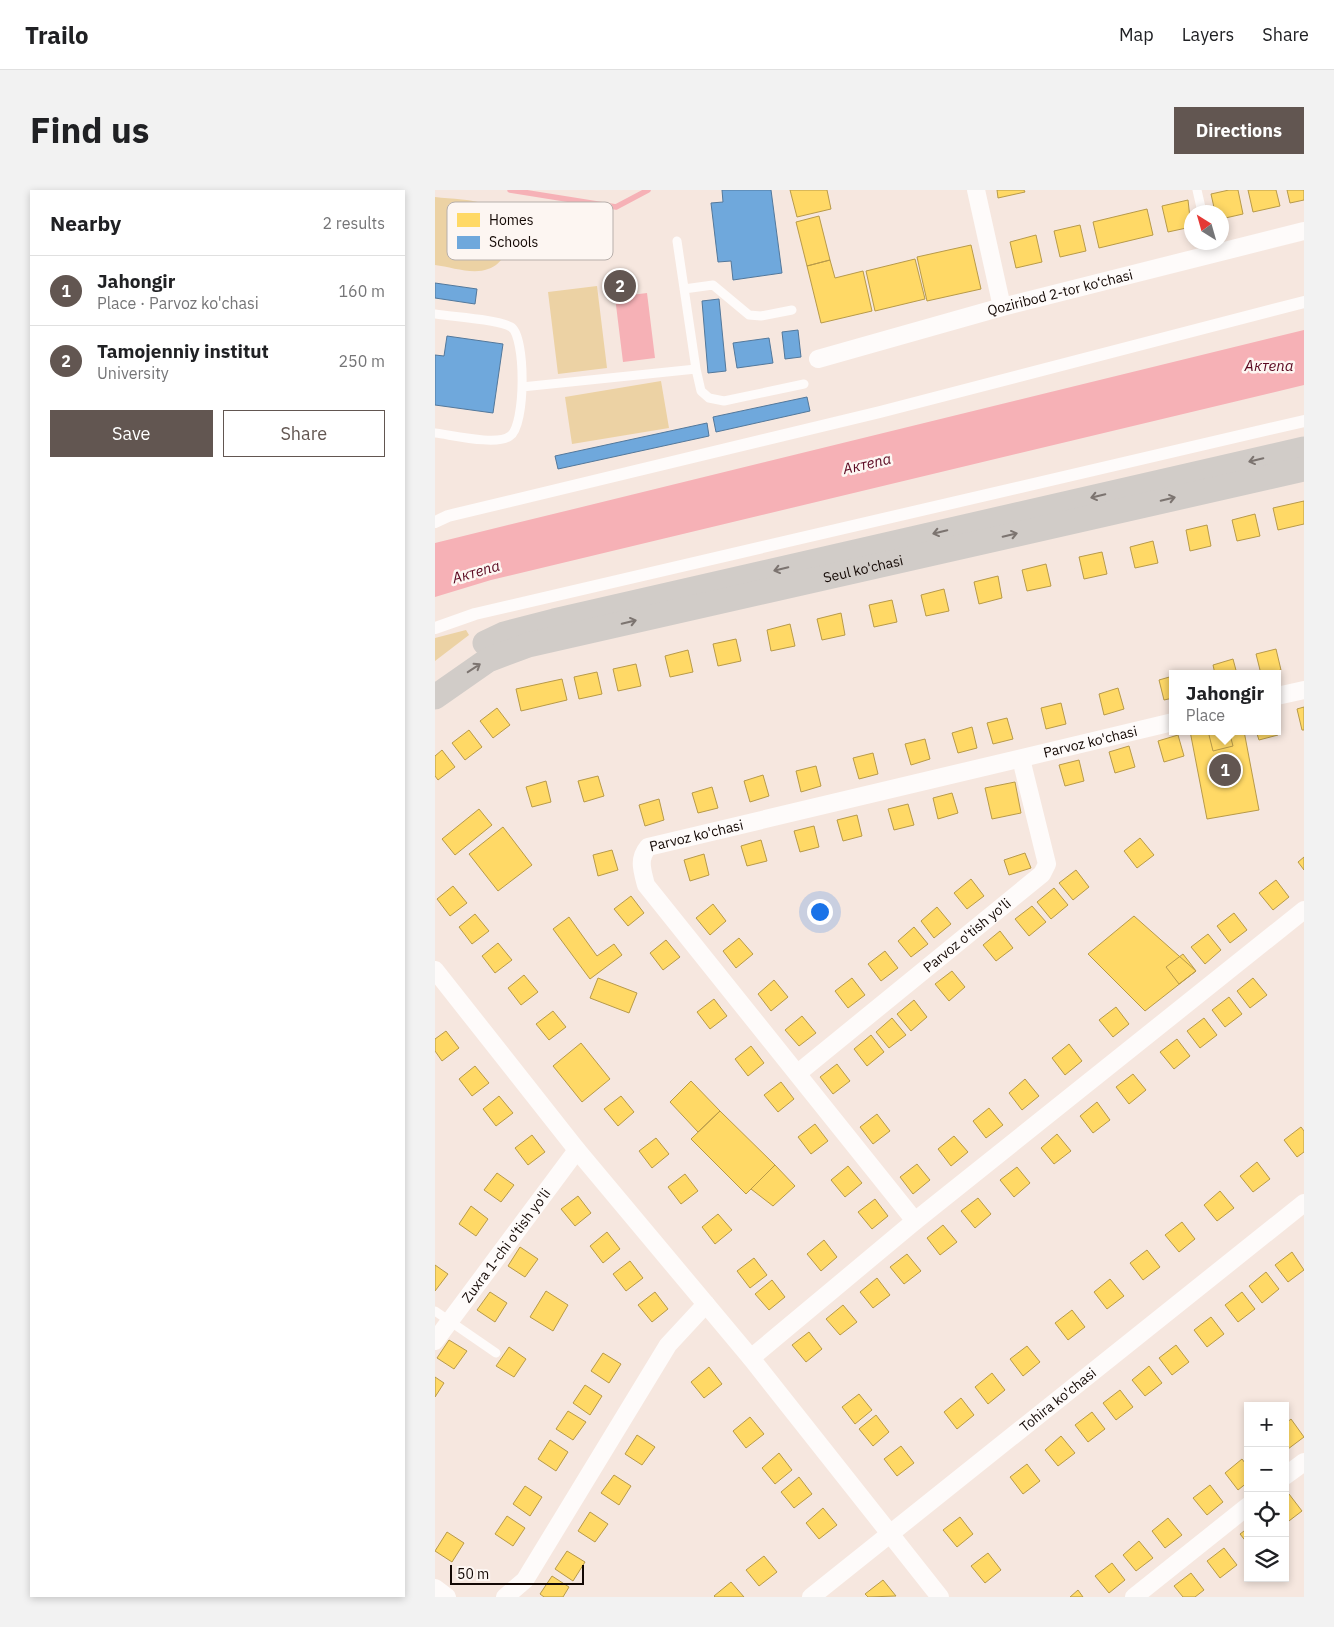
<!DOCTYPE html>
<meta charset="utf-8">
<style>
:root{--surface:#fff;--page:#f2f2f2;--text:#202124;--muted:#757577;--line:#e0e0e0;--accent:#625651}
body{margin:0;font-family:"IBM Plex Sans",sans-serif;background:var(--page);color:var(--text)}
.controls{position:absolute;right:15px;bottom:15px;display:grid;overflow:hidden;border-radius:0px;box-shadow:0 2px 8px #0003}
.controls button{width:45px;height:45px;display:grid;place-items:center;padding:0;border:0;border-bottom:1px solid var(--line);background:var(--surface);color:var(--text);font:25px sans-serif}
.compass{position:absolute;left:749px;top:15px;width:45px;height:45px;border-radius:50%;background:var(--surface);box-shadow:0 2px 8px #0003;rotate:323deg}
.scale{position:absolute;left:15px;bottom:12px;width:134px;box-sizing:border-box;padding-left:5px;border:2px solid #130804;border-top:0;font-size:14px;line-height:18px;white-space:nowrap;color:#130804;-webkit-text-stroke:4px #fdf6f2;paint-order:stroke}
.you{position:absolute;left:384px;top:721px;width:18px;height:18px;margin:-12px;border:4px solid #fff;border-radius:50%;background:#1a73e8;box-shadow:0 0 0 8px #1a73e833}
.badge{display:grid;place-items:center;width:32px;height:32px;border-radius:50%;background:var(--accent);color:#fff;font-size:16px;font-weight:700}
.pin{position:absolute;translate:-50% -50%;border:2px solid #fff;box-shadow:0 1px 5px #0006}
.popup{position:absolute;left:734px;top:480px;width:112px;height:65px;box-sizing:border-box;display:grid;place-content:center;border-radius:0px;background:var(--surface);filter:drop-shadow(0 1px 4px #0005);font-size:16px;white-space:nowrap;color:var(--muted)}
.popup b{font-size:19px;color:var(--text)}
.popup::after{content:'';position:absolute;left:50%;top:100%;margin-left:-10px;border:10px solid transparent;border-top-color:var(--surface)}
.list{margin:0;padding:0;list-style:none}
h2{display:flex;justify-content:space-between;align-items:center;height:65px;margin:0;padding:0 20px;font-size:21px}
h2 small{font-size:16px;font-weight:400;color:var(--muted)}
.list li{display:grid;grid-template-columns:32px 1fr auto;gap:15px;align-items:center;box-sizing:border-box;height:70px;padding:0 20px;border-top:1px solid var(--line)}
.list b{display:block;font-size:19px;white-space:nowrap}
.list p{margin:0;font-size:16px;white-space:nowrap;color:var(--muted)}
.list em{font-size:16px;font-style:normal;color:var(--muted)}
.actions{display:flex;gap:10px;padding:15px 20px}
.actions a{flex:1;padding:11px 0;border:1px solid var(--accent);border-radius:0px;text-align:center;font-size:18px;color:var(--accent)}
.actions .main{background:var(--accent);color:#fff}
.icon{flex:none;width:28px;height:28px;fill:none;stroke:currentColor;stroke-width:2;stroke-linecap:round;stroke-linejoin:round}
.map{position:relative;flex:none;width:869px;height:1407px;overflow:hidden;border-radius:0px}
header{display:flex;align-items:center;gap:30px;box-sizing:border-box;height:70px;padding:0 25px;background:var(--surface);border-bottom:1px solid var(--line)}
header strong{font-size:24px}
nav{display:flex;gap:28px;margin-inline-start:auto;font-size:18px}
.intro{display:flex;align-items:center;justify-content:space-between;box-sizing:border-box;height:120px;padding:0 30px}
h1{margin:0;font-size:35px}
.button{padding:12px 22px;border-radius:0px;background:var(--accent);color:#fff;font-size:18px;font-weight:700}
main{display:flex;gap:30px;padding:0 30px}
aside{flex:1;background:var(--surface);border-radius:0px;box-shadow:0 2px 8px #0003}
.map>svg:first-child{display:block}
.green{fill:#ecd2a4}
.water{fill:#f6b1b6}
.homes{fill:#ffd966;stroke:#b89a49}
.schools{fill:#6fa8dc;stroke:#53789b}
.lines{fill:none;stroke-linecap:round;stroke-linejoin:round}
.stream{stroke:#f6b1b6;stroke-width:5.5}
.service{stroke:#fefbfa;stroke-width:9}
.pedestrian{stroke:#fefbfa;stroke-width:12}
.minor{stroke:#fefbfa;stroke-width:18}
.secondary{stroke:#d1ccc8;stroke-width:25}
.oneway{stroke:#7c7470}
.labels{text-anchor:middle;stroke-width:5;stroke-linejoin:round;paint-order:stroke}
.street-label{font-size:14px;fill:#130804;stroke:#fdf6f2}
.water-label{font-size:15px;font-style:italic;fill:#5a0820;stroke:#fdf6f2}
.key{fill:#fdf6f2;stroke:#b7afab;stroke-width:1}
.key-label{font-size:14px;fill:#130804}
</style>
<header>
<strong>Trailo</strong>
<nav><a>Map</a><a>Layers</a><a>Share</a></nav>
</header>
<div class="intro"><h1>Find us</h1><a class="button">Directions</a></div>
<main>
<aside>
<h2>Nearby<small>2 results</small></h2>
<ul class="list">
<li><span class="badge">1</span><div><b>Jahongir</b><p>Place · Parvoz ko'chasi</p></div><em>160 m</em></li>
<li><span class="badge">2</span><div><b>Tamojenniy institut</b><p>University</p></div><em>250 m</em></li>
</ul>
<div class="actions"><a class="main">Save</a><a>Share</a></div>
</aside>
<div class="map">
<svg width="869" height="1407" viewBox="0 0 869 1407">
<rect width="100%" height="100%" fill="#f6e7df"/>
<path class="green" d="M0 7C16 9 38 9 53 15 79 25 81 70 53 79 38 85 16 77 0 75Z
M162 96 172 178 123 184 113 102Z
M226 191 234 238 137 254 130 207Z
M31 440 34 445 0 471V448Z"/>
<path class="water" d="M212 103 220 168 188 172 180 107Z
M869 140V195L56 390 0 407V353Z"/>
<path class="homes" d="M355 0H392L396 19 362 27Z
M562 0H589L590 2 563 8Z
M794 0H803L808 24 786 29V22H780L776 4Z
M813 0H841L845 16 818 22Z
M852 0H869V10L855 13Z
M753 10 756 37 733 42 727 16Z
M712 19 718 45 664 58 658 32Z
M384 26 395 70 372 76 361 32Z
M645 35 651 61 625 67 619 41Z
M601 45 607 72 581 78 575 52Z
M536 55 546 99 492 111 482 67Z
M480 69 490 109 440 121 431 81Z
M395 70 400 88 428 81 437 121 386 133 372 76Z
M869 311V334L843 340 838 318Z
M820 324 825 346 802 351 797 330Z
M772 335 776 356 755 361 751 340Z
M718 351 723 373 700 378 695 357Z
M667 362 672 384 649 389 644 367Z
M611 374 616 396 592 401 587 380Z
M563 386 567 408 544 414 539 392Z
M509 399 514 421 491 426 486 405Z
M457 410 462 432 439 437 434 415Z
M406 423 410 445 387 450 382 429Z
M355 434 360 456 336 461 332 440Z
M301 449 306 471 283 476 278 454Z
M841 459 846 480 826 484 821 464Z
M253 460 258 482 235 487 230 466Z
M798 469 802 484H780L778 475Z
M201 474 206 496 183 501 178 479Z
M162 482 167 504 144 509 139 487Z
M738 486V508L729 510 724 490Z
M127 489 132 510 86 521 81 499Z
M683 498 689 519 669 525 664 504Z
M626 513 631 534 611 539 606 518Z
M869 517V540H867L862 519Z
M62 518 75 535 58 548 45 531Z
M572 528 578 549 558 554 552 533Z
M537 537 542 558 523 563 517 543Z
M34 540 47 557 30 570 17 553Z
M755 541H809L824 620 772 629Z
M773 541H794L798 556 778 561Z
M821 541H842L843 545 824 550Z
M743 545 749 566 729 572 723 551Z
M490 549 495 569 476 575 470 554Z
M694 556 700 577 680 583 674 562Z
M7 560 20 577 3 590 0 586V566Z
M438 563 443 584 424 589 418 568Z
M644 570 649 591 630 596 624 575Z
M381 576 386 596 366 602 361 581Z
M328 585 334 606 315 612 309 591Z
M163 586 169 606 149 612 143 591Z
M111 591 116 612 97 617 91 597Z
M580 592 586 623 557 629 550 598Z
M277 597 283 618 263 623 257 603Z
M517 603 523 623 503 629 498 608Z
M224 609 229 630 210 636 204 615Z
M473 614 479 635 459 640 453 619Z
M44 619 57 635 20 665 7 649Z
M422 625 427 646 408 651 402 630Z
M379 636 384 657 365 662 359 641Z
M68 637 97 675 63 701 34 664Z
M705 648 719 665 702 678 689 661Z
M326 650 332 671 312 676 306 656Z
M177 660 183 680 163 686 158 665Z
M590 663 596 678 574 685 569 670Z
M269 664 274 685 255 691 249 670Z
M869 667V680L863 672Z
M641 680 654 697 638 710 624 693Z
M536 689 549 706 532 719 519 703Z
M841 690 854 707 838 720 824 703Z
M18 696 32 713 15 726 2 709Z
M619 698 633 715 616 729 602 712Z
M196 706 209 723 193 736 179 719Z
M278 714 291 731 275 745 261 728Z
M597 716 611 732 594 746 580 729Z
M502 717 516 734 499 748 486 731Z
M799 723 812 740 795 753 782 736Z
M40 724 54 741 37 754 24 737Z
M699 726 761 781 710 821 653 764Z
M134 727 162 766 179 754 187 765 155 789 118 739Z
M479 737 493 754 476 767 463 751Z
M565 741 578 758 561 771 548 755Z
M773 744 786 760 770 774 756 757Z
M304 748 318 764 301 778 288 761Z
M231 750 245 767 228 780 215 763Z
M63 753 77 770 60 783 47 766Z
M450 761 463 778 446 791 433 774Z
M748 764 761 781 744 794 731 777Z
M517 781 530 797 514 811 500 794Z
M89 785 103 802 86 815 73 798Z
M163 788 202 803 194 823 155 808Z
M417 788 430 805 413 818 400 801Z
M818 788 832 805 815 818 802 801Z
M339 790 353 807 336 821 323 804Z
M794 807 807 824 790 837 777 820Z
M279 809 292 826 275 839 262 822Z
M479 810 492 827 476 841 462 824Z
M681 817 694 834 678 847 664 830Z
M118 821 131 837 114 850 101 834Z
M367 826 381 843 364 856 350 840Z
M457 828 471 845 454 858 441 842Z
M769 828 782 845 765 858 752 841Z
M11 841 24 858 7 871 0 861V849Z
M436 845 449 862 432 876 419 859Z
M742 849 755 866 739 879 725 862Z
M146 853 175 889 147 912 118 876Z
M634 854 647 871 630 885 617 868Z
M316 856 329 873 313 886 300 869Z
M402 874 415 891 398 904 385 887Z
M40 876 54 893 37 906 24 889Z
M698 884 711 900 694 914 681 897Z
M590 889 604 906 587 920 574 903Z
M256 891 285 921 263 942 235 912Z
M346 892 359 909 343 922 329 905Z
M64 906 78 923 61 936 48 919Z
M186 906 199 922 183 936 169 919Z
M662 912 675 930 658 943 645 926Z
M554 918 568 935 551 948 538 931Z
M285 921 340 975 311 1004 256 949Z
M442 924 455 941 438 954 425 937Z
M380 934 393 951 376 964 363 947Z
M866 937 869 941V962L862 967 849 950Z
M622 944 636 961 619 974 606 958Z
M97 945 110 962 93 975 80 958Z
M519 946 533 962 516 976 503 959Z
M221 948 234 964 217 978 204 961Z
M822 972 835 989 818 1002 805 986Z
M482 974 495 990 478 1004 465 987Z
M340 975 360 996 338 1016 316 999Z
M413 976 427 993 410 1007 396 990Z
M582 977 595 993 579 1007 565 990Z
M62 983 79 995 66 1012 49 1000Z
M250 984 263 1001 246 1014 233 997Z
M785 1001 799 1018 782 1031 769 1015Z
M143 1006 156 1023 140 1036 126 1019Z
M543 1008 556 1024 540 1038 526 1021Z
M440 1009 453 1026 437 1039 423 1022Z
M36 1016 53 1029 41 1046 24 1034Z
M283 1024 297 1040 280 1054 267 1037Z
M747 1032 760 1049 744 1062 730 1045Z
M508 1035 522 1052 505 1065 492 1048Z
M172 1042 185 1059 168 1073 155 1056Z
M389 1050 402 1067 386 1081 372 1064Z
M85 1057 103 1069 90 1087 73 1076Z
M712 1060 725 1077 708 1090 695 1073Z
M857 1062 869 1080 853 1092 840 1075Z
M472 1064 486 1081 469 1094 455 1077Z
M319 1068 332 1085 315 1098 302 1081Z
M195 1071 208 1088 191 1101 178 1084Z
M0 1075 13 1084 0 1101Z
M831 1082 844 1099 827 1113 814 1096Z
M442 1088 455 1105 438 1118 425 1102Z
M675 1089 689 1106 672 1119 659 1102Z
M337 1090 350 1107 334 1120 320 1104Z
M111 1101 133 1115 118 1141 95 1127Z
M55 1102 72 1113 60 1132 42 1120Z
M220 1102 233 1119 217 1132 203 1115Z
M807 1102 820 1119 803 1132 790 1115Z
M408 1115 422 1132 405 1145 391 1129Z
M637 1120 650 1137 633 1150 620 1133Z
M776 1127 789 1144 772 1157 759 1140Z
M374 1142 387 1159 371 1172 357 1155Z
M14 1150 32 1161 19 1179 2 1168Z
M741 1155 754 1172 737 1185 724 1168Z
M592 1156 605 1172 588 1186 575 1169Z
M74 1157 91 1169 79 1187 61 1176Z
M168 1163 186 1174 174 1193 156 1181Z
M714 1176 727 1193 710 1206 697 1190Z
M274 1177 287 1194 269 1208 256 1192Z
M557 1183 570 1200 553 1214 540 1197Z
M0 1187 9 1193 0 1207Z
M150 1195 167 1206 155 1225 138 1213Z
M685 1200 698 1217 681 1230 668 1213Z
M424 1204 437 1220 420 1234 407 1217Z
M526 1208 539 1225 522 1239 509 1222Z
M133 1221 151 1232 138 1250 121 1239Z
M657 1222 670 1239 653 1252 640 1235Z
M441 1225 454 1242 438 1256 424 1239Z
M315 1227 329 1244 311 1258 298 1241Z
M856 1229 869 1247 853 1259 850 1256V1234Z
M202 1245 220 1257 207 1275 190 1264Z
M626 1246 640 1263 623 1276 610 1260Z
M115 1250 133 1262 121 1281 103 1269Z
M466 1256 479 1273 462 1286 449 1269Z
M344 1263 357 1280 340 1294 327 1278Z
M807 1269 813 1277V1292L803 1300 790 1283Z
M592 1274 605 1291 588 1304 575 1287Z
M179 1285 196 1296 184 1315 166 1303Z
M364 1287 377 1304 359 1318 346 1302Z
M775 1295 788 1312 772 1325 758 1308Z
M90 1296 107 1307 95 1326 78 1314Z
M854 1304 867 1321 850 1334V1307Z
M388 1318 402 1335 384 1349 371 1333Z
M155 1322 173 1334 160 1352 143 1341Z
M72 1326 90 1338 78 1356 60 1344Z
M525 1327 538 1344 522 1357 508 1340Z
M733 1328 747 1345 730 1358 717 1341Z
M813 1338V1354L805 1344Z
M12 1342 29 1353 17 1372 0 1361Z
M704 1351 718 1368 701 1381 688 1365Z
M789 1358 802 1375 785 1388 772 1371Z
M132 1361 150 1372 138 1391 120 1379Z
M553 1363 566 1380 550 1393 536 1376Z
M329 1366 342 1382 324 1396 311 1380Z
M677 1373 690 1390 674 1403 660 1386Z
M756 1383 769 1400 760 1407H748L739 1396Z
M117 1386 134 1397 128 1407H109L105 1404Z
M448 1390 461 1406 433 1407 430 1404Z
M296 1392 309 1407H280L279 1406Z
M643 1400 648 1407H635Z"/>
<path class="schools" d="M287 0H336L347 83 298 90 296 71 283 72 276 13 288 12Z
M0 93 42 99 40 114 0 108Z
M284 109 291 181 273 183 267 111Z
M363 140 366 167 350 169 347 142Z
M12 146 68 154 58 223 0 215V165L9 166Z
M334 148 338 173 302 178 298 153Z
M372 207 375 221 281 242 278 227Z
M272 233 274 246 123 279 120 266Z"/>
<g class="lines">
<path class="stream" d="M75 0 181 17 213 0"/>
<path class="service" d="M762 0 767 22
M242 51 261 179
M249 99 278 95 314 125 326 126 357 120
M0 124C18 127 62 129 76 137 91 146 91 236 75 246 62 256 17 245 0 243
M87 197 261 179 266 201 274 208 289 211 369 194
M0 1121 61 1163"/>
<path class="pedestrian" d="M0 332 13 326 445 222 869 112
M0 438 40 424 869 231"/>
<g class="minor">
<path d="M541 0 567 117"/>
<path id="s1" d="M383 169 567 117 869 41"/>
<path d="M842 506 869 500"/>
<path d="M0 780 142 960 316 1168 505 1407"/>
<path id="s2" d="M363 883 607 684 612 674 586 569"/>
<path id="s3" d="M480 1031 211 695C207 680 203 669 213 657L738 532"/>
<path id="s4" d="M0 1151 142 960"/>
<path d="M316 1168 480 1031 869 720"/>
<path d="M850 1286 869 1272"/>
<path d="M0 1398 12 1407"/>
<path d="M70 1407 90 1390 233 1155 271 1114"/>
<path id="s5" d="M376 1407 869 1013"/>
<path d="M699 1407 813 1316"/>
</g>
<g class="secondary">
<path d="M50 453 69 444 119 431 869 259"/>
<path id="s6" d="M0 507 53 470 93 455 869 279"/>
</g>
</g>
<defs><path id="oneway-shaft" d="M-6 0H5M1.5-3L5.5 0L1.5 3" fill="none" stroke-width="1.6" stroke-linecap="round" stroke-linejoin="round" transform="scale(1.25)"/></defs>
<g class="oneway">
<use href="#oneway-shaft" transform="translate(821 270) rotate(167)"/>
<use href="#oneway-shaft" transform="translate(663 306) rotate(167)"/>
<use href="#oneway-shaft" transform="translate(733 309) rotate(-13)"/>
<use href="#oneway-shaft" transform="translate(505 342) rotate(167)"/>
<use href="#oneway-shaft" transform="translate(575 345) rotate(-13)"/>
<use href="#oneway-shaft" transform="translate(346 379) rotate(167)"/>
<use href="#oneway-shaft" transform="translate(194 432) rotate(-13)"/>
<use href="#oneway-shaft" transform="translate(39 478) rotate(-33)"/>
</g>
<g class="labels">
<g class="street-label">
<text dy="5" stroke="none"><textPath href="#s1" startOffset="251">Qoziribod 2-tor ko‘chasi</textPath></text>
<text dy="5" stroke="none"><textPath href="#s6" startOffset="451">Seul ko'chasi</textPath></text>
<text dy="5" stroke="none"><textPath href="#s3" startOffset="925">Parvoz ko'chasi</textPath></text>
<text dy="5" stroke="none"><textPath href="#s3" startOffset="520">Parvoz ko'chasi</textPath></text>
<text dy="5" stroke="none"><textPath href="#s2" startOffset="218">Parvoz o'tish yo'li</textPath></text>
<text dy="5" stroke="none"><textPath href="#s4" startOffset="119">Zuxra 1-chi o'tish yo'li</textPath></text>
<text dy="5" stroke="none"><textPath href="#s5" startOffset="316">Tohira ko'chasi</textPath></text>
</g>
<g class="water-label">
<text x="834" y="181">Актепа</text>
<text transform="translate(432 274) rotate(-13)" y="5">Актепа</text>
<text transform="translate(41 382) rotate(-16)" y="5">Актепа</text>
</g>
</g>
<rect x="12" y="12" width="166" height="58" rx="8" class="key"/>
<rect x="22" y="23" width="23" height="14" fill="#ffd966"/>
<rect x="22" y="46" width="23" height="13" fill="#6fa8dc"/>
<g class="key-label">
<text x="54" y="35">Homes</text>
<text x="54" y="57">Schools</text>
</g>
</svg>
<div class="controls">
<button>+</button>
<button>−</button>
<button><svg class="icon" aria-label="locate" viewBox="0 0 24 24"><circle cx="12" cy="12" r="6"/><path d="M12 2v4M12 18v4M2 12h4M18 12h4"/></svg></button>
<button><svg class="icon" aria-label="layers" viewBox="0 0 24 24"><path d="M12 4l9 5-9 5-9-5zM3 14l9 5 9-5"/></svg></button>
</div>
<svg class="compass" viewBox="-18 -18 36 36"><path d="M0-13l5 13h-10z" fill="#e53935"/><path d="M0 13l5-13h-10z" fill="#757577"/></svg>
<div class="scale">50 m</div>
<div class="you"></div>
<div class="pin badge" style="left:790px;top:580px">1</div>
<div class="popup"><b>Jahongir</b>Place</div>
<div class="pin badge" style="left:185px;top:96px">2</div>
</div>
</main>
